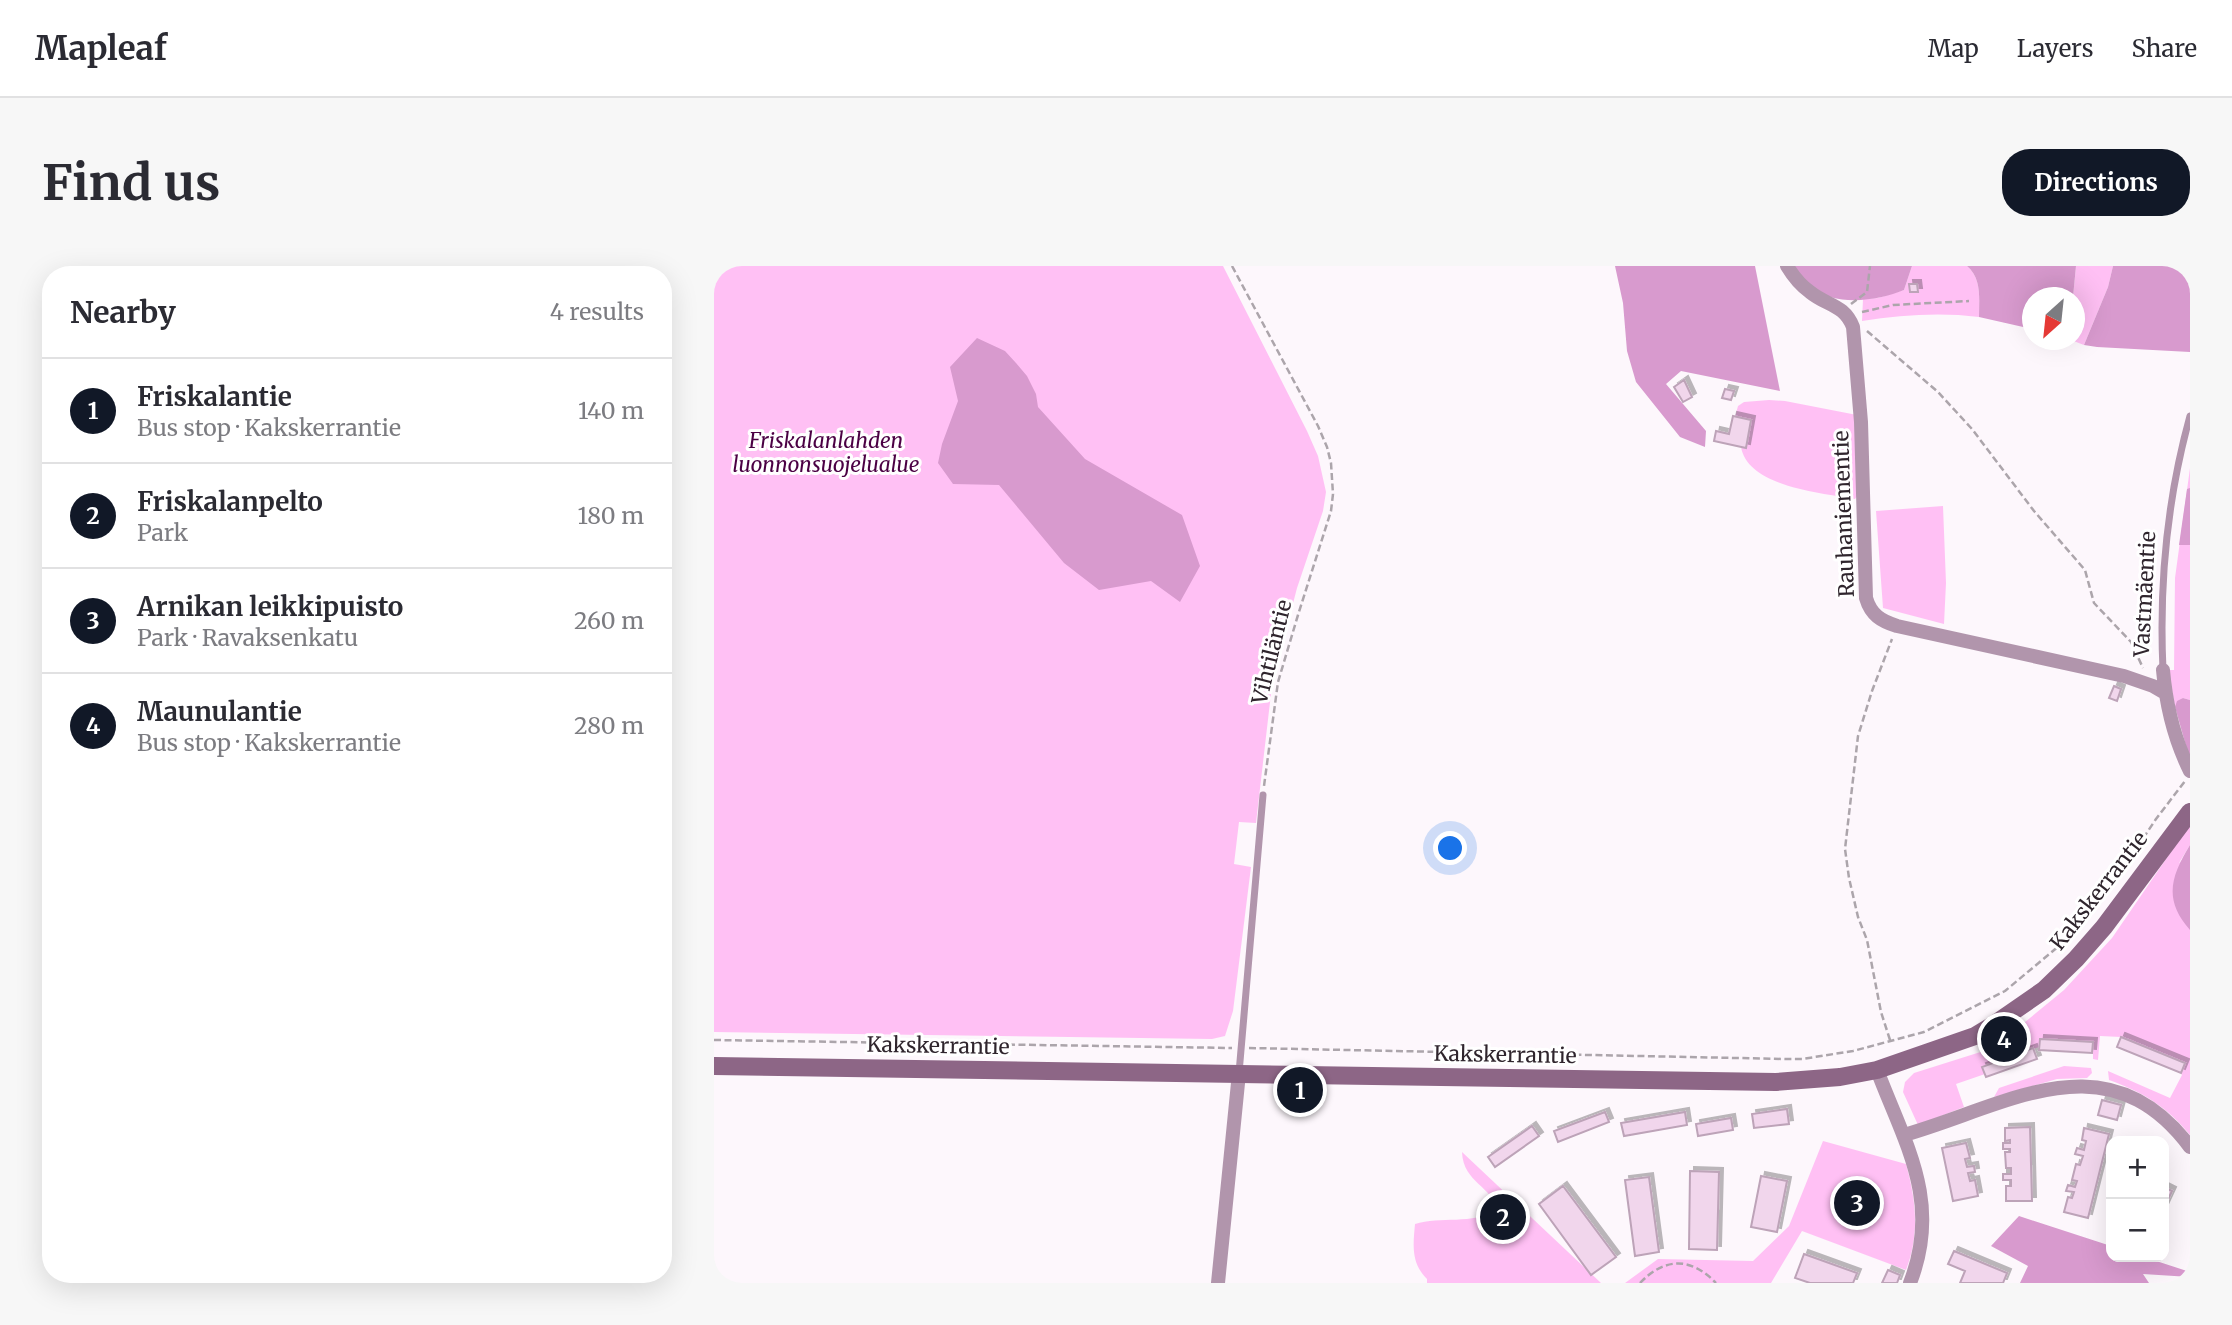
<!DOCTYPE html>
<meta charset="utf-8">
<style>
:root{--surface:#fff;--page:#f7f7f7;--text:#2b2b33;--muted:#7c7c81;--line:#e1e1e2;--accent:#111827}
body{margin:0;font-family:Merriweather,serif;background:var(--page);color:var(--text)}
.controls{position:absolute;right:21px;bottom:21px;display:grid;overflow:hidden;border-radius:14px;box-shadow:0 7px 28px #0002}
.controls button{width:63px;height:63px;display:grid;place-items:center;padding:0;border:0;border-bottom:2px solid var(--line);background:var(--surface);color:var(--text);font:35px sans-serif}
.compass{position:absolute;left:1308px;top:21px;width:63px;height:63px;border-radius:50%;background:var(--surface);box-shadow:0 7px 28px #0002;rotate:207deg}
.you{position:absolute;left:737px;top:583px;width:24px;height:24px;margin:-18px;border:5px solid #fff;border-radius:50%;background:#1a73e8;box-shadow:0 0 0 10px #1a73e833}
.badge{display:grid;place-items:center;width:46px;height:46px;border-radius:50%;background:var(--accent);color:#fff;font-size:23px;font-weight:700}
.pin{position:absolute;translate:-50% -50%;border:4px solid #fff;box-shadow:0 2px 7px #0006}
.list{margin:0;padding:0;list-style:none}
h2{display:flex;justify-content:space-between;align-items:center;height:91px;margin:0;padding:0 28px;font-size:30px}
h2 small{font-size:23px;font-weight:400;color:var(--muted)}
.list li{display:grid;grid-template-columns:46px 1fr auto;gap:21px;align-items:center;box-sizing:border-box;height:105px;padding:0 28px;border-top:2px solid var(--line)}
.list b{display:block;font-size:26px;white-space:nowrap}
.list p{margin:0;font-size:23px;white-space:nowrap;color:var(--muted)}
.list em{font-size:23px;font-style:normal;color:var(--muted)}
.map{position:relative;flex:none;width:1476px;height:1017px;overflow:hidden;border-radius:28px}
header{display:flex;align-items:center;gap:42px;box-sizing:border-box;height:98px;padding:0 35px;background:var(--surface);border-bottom:2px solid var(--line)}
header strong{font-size:33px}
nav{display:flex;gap:38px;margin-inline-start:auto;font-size:24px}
.intro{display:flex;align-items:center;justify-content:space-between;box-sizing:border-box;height:168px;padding:0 42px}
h1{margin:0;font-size:49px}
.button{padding:18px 32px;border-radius:28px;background:var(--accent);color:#fff;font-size:24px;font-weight:700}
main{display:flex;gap:42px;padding:0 42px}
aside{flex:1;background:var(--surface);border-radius:28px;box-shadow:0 7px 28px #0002}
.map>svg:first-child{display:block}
.green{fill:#ffc0f4}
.forest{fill:#d89ace}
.building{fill:#f1d6ec;stroke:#bda3b8;stroke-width:2;filter:url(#shadow)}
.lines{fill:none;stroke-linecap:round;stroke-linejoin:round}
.path{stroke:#aca5ab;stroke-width:2.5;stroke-dasharray:7 3.5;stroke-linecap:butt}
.service{stroke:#b195ac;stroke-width:7}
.minor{stroke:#b195ac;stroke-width:14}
.secondary{stroke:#8d6686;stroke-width:18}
.labels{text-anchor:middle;stroke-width:6;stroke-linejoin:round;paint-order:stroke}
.park-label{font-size:21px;font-style:italic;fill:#4b0044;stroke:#fff}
.street-label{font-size:21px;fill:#2f252d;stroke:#fff}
</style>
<header>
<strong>Mapleaf</strong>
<nav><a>Map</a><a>Layers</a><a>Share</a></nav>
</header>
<div class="intro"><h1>Find us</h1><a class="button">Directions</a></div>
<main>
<aside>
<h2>Nearby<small>4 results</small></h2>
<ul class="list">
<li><span class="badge">1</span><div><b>Friskalantie</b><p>Bus stop · Kakskerrantie</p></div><em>140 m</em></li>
<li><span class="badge">2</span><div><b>Friskalanpelto</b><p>Park</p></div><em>180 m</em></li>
<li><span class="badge">3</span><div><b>Arnikan leikkipuisto</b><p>Park · Ravaksenkatu</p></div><em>260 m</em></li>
<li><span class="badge">4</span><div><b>Maunulantie</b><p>Bus stop · Kakskerrantie</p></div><em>280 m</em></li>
</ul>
</aside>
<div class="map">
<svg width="1476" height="1017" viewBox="0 0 1476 1017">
<defs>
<filter id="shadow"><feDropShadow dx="4" dy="-4" stdDeviation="0" flood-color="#0004"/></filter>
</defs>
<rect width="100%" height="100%" fill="#fdf7fc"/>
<path class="green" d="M0 0H509L593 165 604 190 612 226 609 245 583 322 558 419 542 557 525 556 520 598 537 601 519 745 511 770 498 773 0 766Z
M1198 0H1253C1268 13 1265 32 1265 51 1226 46 1187 49 1148 55L1149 33 1164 32 1190 24Z
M1362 0H1399L1394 21 1370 79 1357 74H1360V32L1359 31Z
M1055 134 1071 135 1143 149 1144 229 1141 233C1108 227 1034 221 1027 181H1032L1037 154 1021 151 1024 140 1030 136Z
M1476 202V434L1469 432 1461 441 1454 404H1460L1461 312Z
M1229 240 1232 317 1230 358 1169 342 1162 245Z
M1476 558V579L1465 597 1476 586V869C1453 841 1429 826 1395 814L1394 805 1456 832 1468 809 1467 807 1471 797 1407 771 1386 770 1384 794 1379 793V776L1326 773 1325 781 1269 800 1271 808 1242 818 1250 841 1204 859 1189 826 1191 816 1200 807 1276 783 1306 765 1305 761 1350 724 1398 672Z
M1350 800 1377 802 1378 807 1373 812 1343 813 1280 831 1285 822Z
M1109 875 1192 898C1202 934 1206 968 1192 1004L1088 965 1057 1017H911L944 993 1039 995 1075 960Z
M748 886 887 1017H713V1013C697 997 699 980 701 958 726 950 759 959 782 944 780 921 749 917 748 886Z"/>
<path class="forest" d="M901 0H1041L1066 125 967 105 952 118 992 165 991 181 966 171 922 116 913 85 909 37Z
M1079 0H1198L1190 24C1164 35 1120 41 1098 21 1091 15 1085 7 1079 0Z
M1253 0H1362L1359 31 1318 32V63L1265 51C1265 32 1268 13 1253 0Z
M1399 0H1476V86L1383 81 1370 79 1394 21Z
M263 72 291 85 302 97 313 110 322 128 324 141 371 193 468 249 486 300 466 336 437 315 385 324 350 297 285 219 239 218 224 197 228 178 244 135 236 101Z
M1476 222V279H1465L1473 223Z
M1469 432 1476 434V494L1461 441 1463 435Z
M1476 579V664C1449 634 1457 610 1476 579Z
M1305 950 1397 980V991H1430L1476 1006V1011L1429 1008 1435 1017H1306L1314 1000 1277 980Z"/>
<path class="building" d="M1195 18H1203L1204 26H1196Z
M970 114 978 131 969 136 960 121Z
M1011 123 1020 125 1017 134 1008 132Z
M1019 150 1037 154 1032 182 1000 175 1002 165 1015 168Z
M1400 420 1407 423 1403 435 1395 432Z
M1407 771 1471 797 1467 807 1403 781Z
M1326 773 1379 776 1378 787 1325 784Z
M1319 782 1323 793 1272 811 1268 801Z
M1388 834 1407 839 1403 854 1384 849Z
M1073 843 1075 858 1040 862 1038 848Z
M891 846 895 856 844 876 840 865Z
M971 846 973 859 910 870 907 857Z
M1017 852 1019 864 984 870 982 858Z
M818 860 825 870 781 901 774 891Z
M1316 861 1318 935H1292V920H1297V914H1289V908H1297V902H1292L1291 886H1296V883H1289V877H1296V874L1291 875V862Z
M1370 862 1395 868 1374 952 1350 946 1354 931 1358 932 1360 926 1352 925 1354 919 1361 921 1363 915 1358 914 1362 898 1366 899 1369 890 1361 888 1363 882 1370 884 1372 875 1368 874Z
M1252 877 1256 892 1251 893 1253 901 1260 900 1261 906 1254 907 1256 915 1261 914 1264 930 1239 935 1228 882Z
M976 905 1005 906 1003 984 975 983Z
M1047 910 1073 915 1063 966 1037 961Z
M935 911 945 986 921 990 911 914Z
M849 920 902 991 877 1009 825 938Z
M1450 921 1458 925 1450 942Z
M1240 985 1293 1007 1289 1017H1246L1251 1005 1234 998Z
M1090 988 1143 1007 1139 1017H1096L1081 1012Z
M1174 1004 1186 1009 1183 1017H1168Z"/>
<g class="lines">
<path class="path" d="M518 0 604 160 613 181 617 197 619 228 617 245 584 349 564 416 550 520
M1137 38 1153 26 1156 0
M1148 46 1179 39 1255 35
M1153 65 1224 126 1258 163 1320 245 1371 304 1380 337 1417 376 1429 402
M0 774 518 782
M1176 774 1167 746 1153 674 1144 651 1135 612 1131 583 1144 470 1158 425 1178 373
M535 782 1072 793H1088L1139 785 1210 766 1291 725 1358 669 1386 637 1442 553 1471 515
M926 1017C951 991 977 991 1002 1017"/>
<path class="service" d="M1449 404C1445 318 1453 233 1476 150
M525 807 549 529"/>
<path class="minor" d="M1073 0C1079 10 1086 19 1096 26 1113 40 1130 38 1139 61L1147 156 1152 332C1157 349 1167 355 1183 360L1410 410 1439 420 1451 427
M1449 404C1452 438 1461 475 1476 505
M1163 804C1191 878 1228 935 1196 1017
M1190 869C1293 840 1393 770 1476 881
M504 1017 525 807"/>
<path class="secondary" d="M0 800 1062 816 1126 811 1163 804 1261 770 1281 758 1330 724 1362 693 1390 661 1476 546"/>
</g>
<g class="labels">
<g class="park-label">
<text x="112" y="182">Friskalanlahden<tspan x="112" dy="24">luonnonsuojelualue</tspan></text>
</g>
<g class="street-label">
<text transform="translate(1130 248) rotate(-92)" y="7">Rauhaniementie</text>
<text transform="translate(1431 328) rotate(-87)" y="7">Vastmäentie</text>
<text transform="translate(558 386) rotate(-76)" y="7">Vihtiläntie</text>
<text transform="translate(1385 625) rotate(-52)" y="7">Kakskerrantie</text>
<text transform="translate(224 780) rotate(1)" y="7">Kakskerrantie</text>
<text transform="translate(791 789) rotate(1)" y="7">Kakskerrantie</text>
</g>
</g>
</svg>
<div class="controls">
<button>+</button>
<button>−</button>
</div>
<svg class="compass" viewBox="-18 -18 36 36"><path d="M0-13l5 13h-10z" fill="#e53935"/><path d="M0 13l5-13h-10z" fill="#7c7c81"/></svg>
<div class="you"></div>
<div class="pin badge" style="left:586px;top:824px">1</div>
<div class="pin badge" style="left:789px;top:951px">2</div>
<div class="pin badge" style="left:1143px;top:937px">3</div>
<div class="pin badge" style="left:1290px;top:773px">4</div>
</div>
</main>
